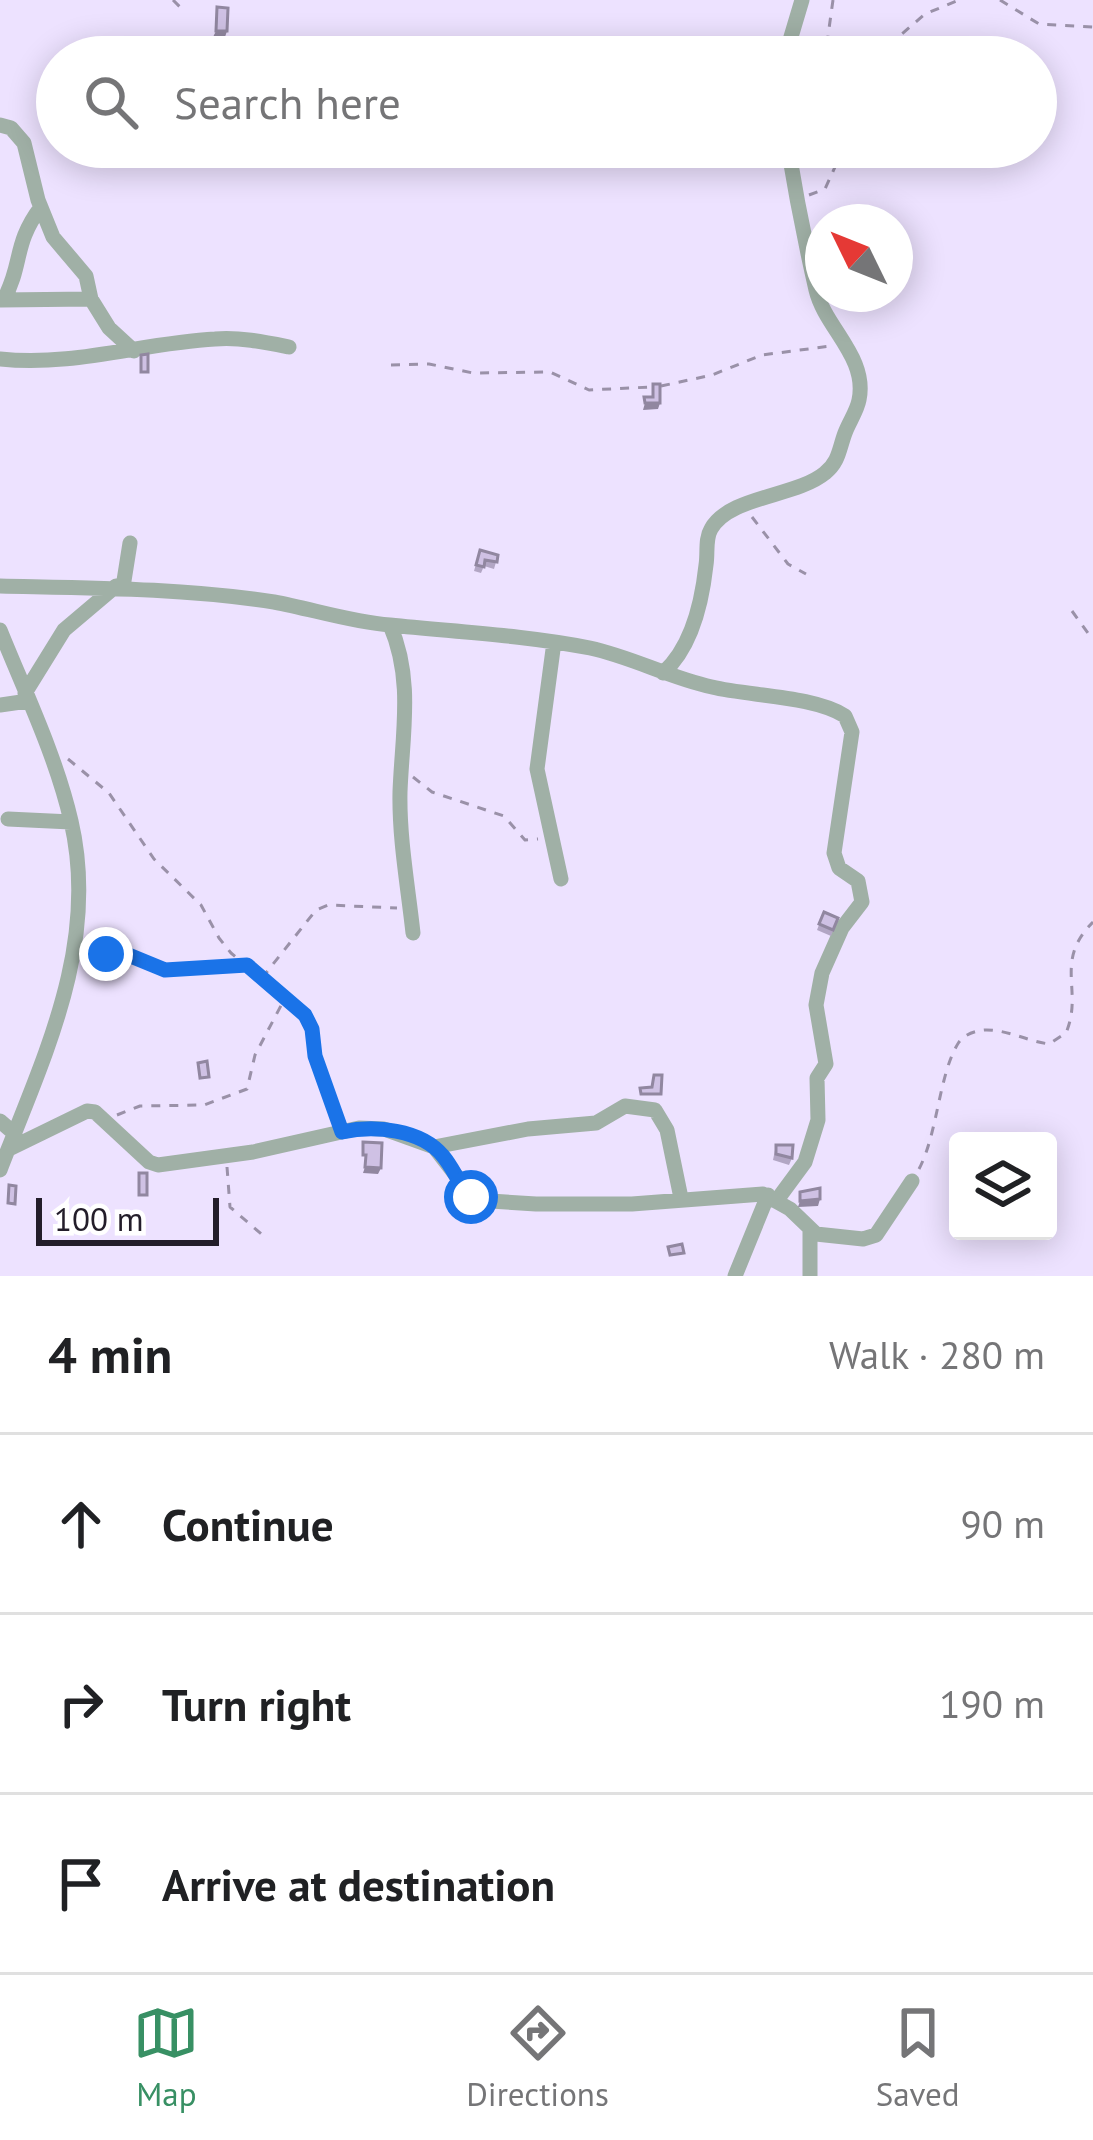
<!DOCTYPE html>
<meta charset="utf-8">
<style>
:root{--surface:#fff;--page:#f6f6f6;--text:#202124;--muted:#757577;--line:#e0e0e0;--accent:#389064}
body{margin:0;font-family:"PT Sans",sans-serif;background:var(--page);color:var(--text)}
.controls{position:absolute;right:36px;bottom:36px;display:grid;overflow:hidden;border-radius:12px;box-shadow:0 6px 30px #0003}
.controls button{width:108px;height:108px;display:grid;place-items:center;padding:0;border:0;border-bottom:3px solid var(--line);background:var(--surface);color:var(--text);font:60px sans-serif}
.compass{position:absolute;left:805px;top:204px;width:108px;height:108px;border-radius:50%;background:var(--surface);box-shadow:0 6px 30px #0003;rotate:313deg}
.scale{position:absolute;left:36px;bottom:30px;width:183px;box-sizing:border-box;padding-left:12px;border:6px solid #231d2a;border-top:0;font-size:33px;line-height:42px;white-space:nowrap;color:#231d2a;-webkit-text-stroke:9px #fff;paint-order:stroke}
.stop{position:absolute;width:36px;height:36px;margin:-27px;border:9px solid #1a73e8;border-radius:50%;background:#fff}
.stop.end{background:#1a73e8;border-color:#fff;box-shadow:0 3px 12px #0008}
.list{margin:0;padding:0;list-style:none}
h2{display:flex;justify-content:space-between;align-items:center;height:156px;margin:0;padding:0 48px;font-size:51px}
h2 small{font-size:39px;font-weight:400;color:var(--muted)}
.list li{display:grid;grid-template-columns:78px 1fr auto;gap:36px;align-items:center;box-sizing:border-box;height:180px;padding:0 48px;border-top:3px solid var(--line)}
.list b{display:block;font-size:45px;white-space:nowrap}
.list em{font-size:39px;font-style:normal;color:var(--muted)}
.icon{flex:none;width:66px;height:66px;fill:none;stroke:currentColor;stroke-width:2;stroke-linecap:round;stroke-linejoin:round}
.map{position:relative;flex:none;width:1093px;height:1276px;overflow:hidden}
.search{position:absolute;background:var(--surface);box-shadow:0 6px 30px #0003;left:36px;right:36px;top:36px;height:132px;display:flex;align-items:center;gap:30px;box-sizing:border-box;padding:0 42px;border-radius:66px;color:var(--muted);font-size:45px}
.sheet{height:696px;background:var(--surface)}
nav{display:flex;justify-content:space-around;align-items:center;box-sizing:border-box;height:168px;border-top:3px solid var(--line);background:var(--surface);font-size:33px;color:var(--muted)}
nav a{display:grid;justify-items:center;gap:6px}
nav .on{color:var(--accent)}
.map>svg:first-child{display:block}
.lines{fill:none;stroke-linecap:round;stroke-linejoin:round}
.path{stroke:#9a91a8;stroke-width:3;stroke-dasharray:9 9;stroke-linecap:butt}
.minor{stroke:#a0b0a6;stroke-width:15}
.wall{fill:#b2a6c4}
.shaded-wall{fill:#9187a0}
.building{fill:#cfc1e4;stroke:#9187a0;stroke-width:3}
.route{stroke:#1a73e8;stroke-width:15}
</style>
<div class="map">
<svg width="1093" height="1276" viewBox="0 0 1093 1276">
<rect width="100%" height="100%" fill="#ede2ff"/>
<g class="lines">
<path class="path" d="M173 0 183 10
M833 0 827 43 837 57
M1000 0 1039 24 1093 27
M875 57 925 14 959 0
M809 195 825 189 844 147
M391 365 429 364 473 373 550 372 589 390 651 387
M661 386 712 375 762 355 831 346
M752 517 788 564 806 574
M1072 611 1093 640
M68 759 109 793 154 859 201 905 219 938 231 953 305 1015 338 1121
M413 777 432 792 504 816 525 840 538 839
M89 954H126L165 970 222 964 243 966
M262 978 316 910 328 905 397 908
M117 1115 140 1106 204 1105 247 1089 255 1055 285 998
M227 1167 230 1207 266 1238
M919 1169C938 1133 939 1072 959 1042 965 1034 975 1031 984 1030 1006 1029 1027 1041 1049 1044L1066 1033C1084 990 1053 962 1093 922"/>
<path class="minor" d="M785 57 802 0
M0 125 11 128 24 143 38 200 53 237 86 276 91 299 109 328 134 351
M4 299C23 264 13 244 41 207
M0 300 91 299
M0 359C73 367 142 343 215 339 240 337 264 342 289 347
M0 586C92 588 182 588 274 602 312 609 351 622 390 625 457 632 523 635 590 648 632 657 670 678 712 687 749 696 814 696 845 716L852 732 834 853 839 868 858 881 862 902 842 928 822 973 816 1005 826 1064 817 1078 818 1120 805 1162 777 1200
M123 587 130 543
M390 625C414 680 402 735 400 792 399 838 408 887 413 933
M0 630C25 692 56 756 71 821 100 945 43 1058 0 1170
M554 642 537 769 561 879
M663 673C691 648 702 602 706 565 708 553 705 539 711 529 729 496 796 497 825 473 839 462 839 449 845 433 849 422 857 411 859 400 868 357 825 328 816 290 805 242 796 196 788 147
M25 693 64 630 116 586
M0 705 28 701
M8 819 71 822
M0 1121 15 1134
M434 1147 528 1129 596 1123 625 1106 655 1110 667 1130 681 1198
M9 1149 87 1111 95 1112 149 1162 158 1165 253 1152 359 1128 384 1129 434 1147 475 1200 536 1204H632L763 1194 790 1209 816 1234 863 1239 876 1235 912 1181
M810 1231V1276
M735 1276 768 1195"/>
</g>
<path class="wall" d="M480 550 498 555 494 569 484 566 481 573 474 571Z
M824 912 838 918 831 936 817 930Z
M776 1145 792 1158 789 1165 773 1160Z"/>
<path class="shaded-wall" d="M216 31H227L225 37H213Z
M645 403H660L658 409 643 410Z
M365 1167 381 1168 378 1174 363 1173Z
M820 1199 818 1206 798 1207 800 1201Z"/>
<path class="building" d="M217 7 228 8 227 31H216Z
M360 44 366 45 365 57H359Z
M148 354V372H141V355Z
M653 384H660V403H645L644 397H653Z
M480 550 498 555 497 562 485 560 484 567 476 565Z
M824 912 838 918 833 930 819 924Z
M207 1061 209 1077 200 1078 198 1063Z
M654 1075H662L661 1094H641L640 1088 652 1087Z
M363 1142 382 1143 381 1168 365 1167 366 1155H363Z
M776 1145H793L792 1158 776 1154Z
M139 1173H147V1195H139Z
M9 1185 16 1186 15 1204 8 1203Z
M820 1188V1199L800 1201V1192Z
M682 1244 684 1253 670 1255 668 1247Z"/>
<g class="lines">
<path class="route" d="M106 954H126L165 970 247 965 305 1015 312 1029 315 1056 342 1132C374 1125 421 1129 443 1156 454 1169 459 1185 471 1197"/>
</g>
</svg>
<div class="controls">
<button><svg class="icon" aria-label="layers" viewBox="0 0 24 24"><path d="M12 4l9 5-9 5-9-5zM3 14l9 5 9-5"/></svg></button>
</div>
<svg class="compass" viewBox="-18 -18 36 36"><path d="M0-13l5 13h-10z" fill="#e53935"/><path d="M0 13l5-13h-10z" fill="#757577"/></svg>
<div class="scale">100 m</div>
<div class="stop" style="left:471px;top:1197px"></div>
<div class="stop end" style="left:106px;top:954px"></div>
<div class="search"><svg class="icon" aria-label="search" viewBox="0 0 24 24"><circle cx="10" cy="10" r="6"/><path d="M15 15l6 6"/></svg>Search here</div>
</div>
<section class="sheet">
<h2>4 min<small>Walk · 280 m</small></h2>
<ul class="list">
<li><svg class="icon" aria-label="ahead" viewBox="0 0 24 24"><path d="M12 20V5M6 11l6-6 6 6"/></svg><div><b>Continue</b></div><em>90 m</em></li>
<li><svg class="icon" aria-label="right" viewBox="0 0 24 24"><path d="M7 20v-9h11M14 6l5 5-5 5"/></svg><div><b>Turn right</b></div><em>190 m</em></li>
<li><svg class="icon" aria-label="arrive" viewBox="0 0 24 24"><path d="M6 21V4h12l-3 4 3 4H6"/></svg><div><b>Arrive at destination</b></div></li>
</ul>
</section>
<nav>
<a class="on"><svg class="icon" aria-label="map" viewBox="0 0 24 24"><path d="M3 6l6-2 6 2 6-2v14l-6 2-6-2-6 2zM9 4v14M15 6v14"/></svg>Map</a>
<a><svg class="icon" aria-label="directions" viewBox="0 0 24 24"><path d="M12 3l9 9-9 9-9-9zM9 14v-3h6M13 9l2 2-2 2"/></svg>Directions</a>
<a><svg class="icon" aria-label="saved" viewBox="0 0 24 24"><path d="M7 4h10v16l-5-4-5 4z"/></svg>Saved</a>
</nav>
